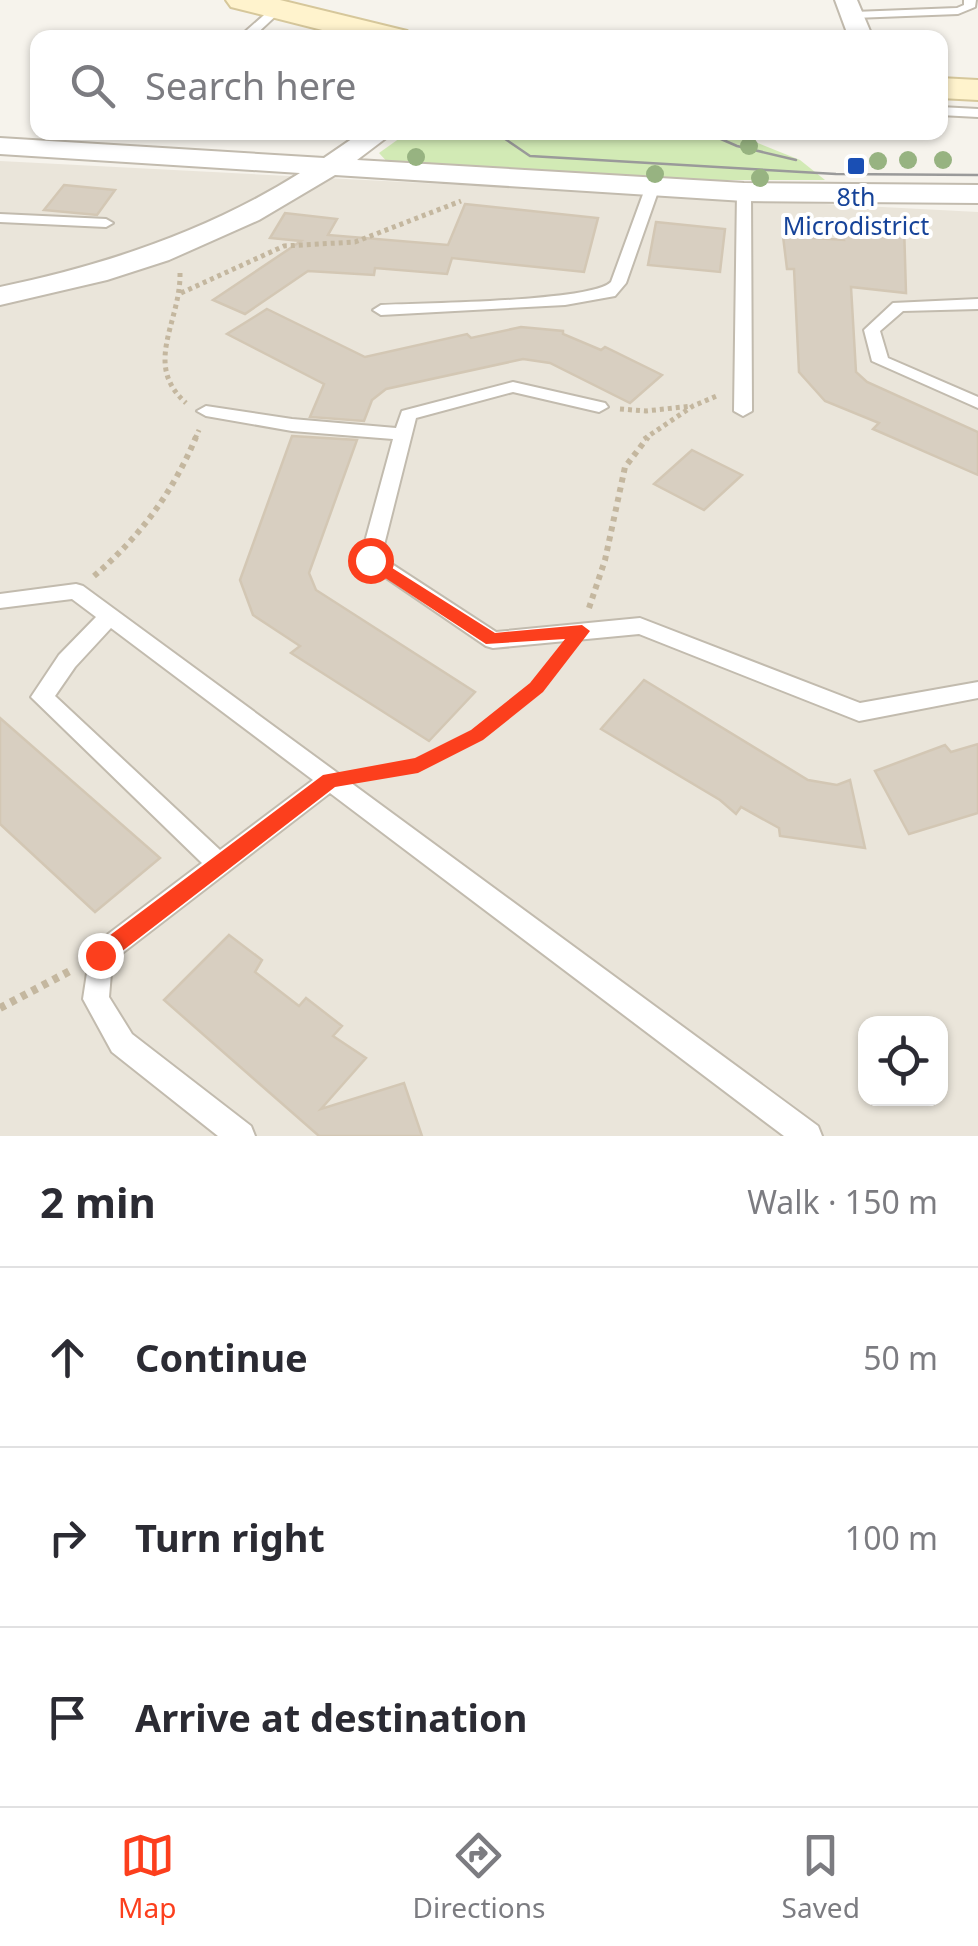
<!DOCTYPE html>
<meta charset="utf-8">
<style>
:root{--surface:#fff;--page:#f2f2f3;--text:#2b2b33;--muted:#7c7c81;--line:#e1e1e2;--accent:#fc3f1d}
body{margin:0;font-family:"Noto Sans",sans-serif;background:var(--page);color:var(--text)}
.controls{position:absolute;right:30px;bottom:30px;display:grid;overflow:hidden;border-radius:20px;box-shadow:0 2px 8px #0004}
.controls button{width:90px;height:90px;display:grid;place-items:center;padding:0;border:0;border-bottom:2px solid var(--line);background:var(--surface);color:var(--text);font:50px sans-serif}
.stop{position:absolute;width:30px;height:30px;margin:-22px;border:8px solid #fc3f1d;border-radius:50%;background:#fff}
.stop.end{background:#fc3f1d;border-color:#fff;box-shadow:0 2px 10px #0008}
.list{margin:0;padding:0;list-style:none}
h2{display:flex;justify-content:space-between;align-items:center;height:130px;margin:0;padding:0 40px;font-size:42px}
h2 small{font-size:32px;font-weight:400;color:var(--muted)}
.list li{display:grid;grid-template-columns:65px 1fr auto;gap:30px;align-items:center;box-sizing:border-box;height:180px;padding:0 40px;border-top:2px solid var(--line)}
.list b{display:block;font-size:38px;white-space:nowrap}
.list em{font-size:32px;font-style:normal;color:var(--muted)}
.icon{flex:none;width:55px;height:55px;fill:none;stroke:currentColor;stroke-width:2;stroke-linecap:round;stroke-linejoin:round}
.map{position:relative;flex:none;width:978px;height:1136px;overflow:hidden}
.search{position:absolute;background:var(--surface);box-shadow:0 2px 8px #0004;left:30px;right:30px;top:30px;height:110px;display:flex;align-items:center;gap:25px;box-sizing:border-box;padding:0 35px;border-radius:20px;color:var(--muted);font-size:38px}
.sheet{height:670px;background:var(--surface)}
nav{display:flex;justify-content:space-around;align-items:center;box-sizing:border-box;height:140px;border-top:2px solid var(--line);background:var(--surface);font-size:28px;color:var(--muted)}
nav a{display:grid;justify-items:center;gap:5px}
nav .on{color:var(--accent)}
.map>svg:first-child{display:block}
.residential{fill:#eae5da;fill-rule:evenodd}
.green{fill:#d2eab5}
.building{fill:#d8cfc1;stroke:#d3c7b4;stroke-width:2.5}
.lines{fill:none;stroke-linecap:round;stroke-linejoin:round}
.service-casing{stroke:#c2bbae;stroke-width:4}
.minor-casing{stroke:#c2bbae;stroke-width:4}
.secondary-casing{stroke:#d6c79b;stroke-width:4}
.path-far2{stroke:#c4b79f;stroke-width:5;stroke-dasharray:4 4;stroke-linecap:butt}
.path-far1{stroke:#c4b79f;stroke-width:6;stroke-dasharray:5 5;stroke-linecap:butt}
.path{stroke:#c4b79f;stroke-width:8;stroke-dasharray:6 6;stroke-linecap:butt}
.service{fill:#fff;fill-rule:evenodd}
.minor{fill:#fff;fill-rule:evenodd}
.secondary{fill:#fff3cd;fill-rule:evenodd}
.tram{stroke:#9a9a9a;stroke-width:2.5}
.tree{fill:#97b381}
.route{fill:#fc3f1d}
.transit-dot{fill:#1a4fb4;stroke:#fff;stroke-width:4}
.labels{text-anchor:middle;stroke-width:8;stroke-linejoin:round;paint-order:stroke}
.far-transit-label{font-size:25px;fill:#164399;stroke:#fff}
</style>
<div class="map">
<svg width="978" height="1136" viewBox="0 0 978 1136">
<rect width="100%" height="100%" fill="#f6f3ec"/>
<path class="residential" d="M0 161 978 212V1136H0ZM866 1024H940V1098H866Z"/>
<path class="green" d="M407 133H733L800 160 825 180H706L391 166 379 153Z"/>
<path class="building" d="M64 185 115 190 97 215 44 210Z
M465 204 598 218 584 272 452 258 447 274 375 268 374 275 308 271 245 314 213 300 301 241 270 238 285 213 337 219 328 235 448 245Z
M656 222 725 229 720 272 648 265Z
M841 222 904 225 906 293 851 287 856 372 867 382 978 432V475L873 429 879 423 825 401 799 372 794 269H787L783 236 844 240Z
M267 309 365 357 467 334 471 338 521 327 563 331V334L601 350 605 347 662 375 630 403 550 363 523 359 386 389 372 400 364 421 310 417 324 384 227 334Z
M292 436 357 440 309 573 316 590 475 692 429 741 291 653 300 646 253 615 240 580Z
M692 450 742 475 704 510 654 484Z
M644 680 808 780 837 785 850 780 865 848 780 836 779 828 741 807 736 814 720 800 601 729Z
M0 718 160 858 95 912 0 824Z
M978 744V813L909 834 875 771 945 745 951 752Z
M229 935 262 960 255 972 299 1006 306 998 342 1026 333 1036 366 1058 321 1109 404 1083 422 1136H319L164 1000Z"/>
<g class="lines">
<defs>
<path id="service" d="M964 0H976L975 7 958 14 854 18 848 15 854 12 957 8 964 5Z
M272 8 282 10 252 38H238Z
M940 107 978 109V117L940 115Z
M653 182 660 186 626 283 615 296 565 305 381 315 373 310 381 305C418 303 592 302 611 282L646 186Z
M744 188 751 192 752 411 743 416 734 411 737 192Z
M0 214 106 219 113 223 106 227 0 222Z
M978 299V309L903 311 880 331 888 358 978 397V408L872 361 864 330 893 303Z
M513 382 605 403 608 407 599 412 513 392 416 418 381 557 496 632 640 618 860 703 978 682V698L859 721 639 634 493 648 486 646 360 560 393 439 292 431 206 416 197 411 206 406 292 419 396 428 402 411Z
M76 584 83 586 818 1126 822 1136H784L330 793 112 961 109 997 132 1034 251 1126 255 1136H218L112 1052 83 999 91 947 202 863 31 697 59 655 96 617 72 599 0 608V594ZM111 628 313 780 220 850 55 696 75 667Z"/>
<path id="minor" d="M835 0H857L873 38H849Z
M362 132H394L357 160 744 183 978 185V203L744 201 335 175 259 220 169 260 107 280 0 305V287C106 265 208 231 300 173L0 154V138L324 158Z"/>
<path id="secondary" d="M226 0H280L407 31 411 38H354L231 7Z
M940 78 978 80V100L940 98Z"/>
</defs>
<use href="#service" class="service-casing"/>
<use href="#minor" class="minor-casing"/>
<use href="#secondary" class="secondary-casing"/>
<path class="path-far2" d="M180 273C181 322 142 364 186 403
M181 293 284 246 355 242 461 201
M620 409 646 411 692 406
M195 439 199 430
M644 439 693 406 719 395"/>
<path class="path-far1" d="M94 576C140 537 173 492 196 437
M589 608 605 560 625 467 648 437
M455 748 515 705 561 657"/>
<path class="path" d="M368 774 415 766 460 745
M0 1008 70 971"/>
<use href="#service" class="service"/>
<use href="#minor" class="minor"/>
<use href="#secondary" class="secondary"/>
<path class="tram" d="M495 132 530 156 836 174 978 175
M705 132 737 146 796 160"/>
</g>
<g class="tree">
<circle cx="749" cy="146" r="9"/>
<circle cx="416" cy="157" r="9"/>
<circle cx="908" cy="160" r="9"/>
<circle cx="943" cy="160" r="9"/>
<circle cx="878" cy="161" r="9"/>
<circle cx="655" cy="174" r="9"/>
<circle cx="760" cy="178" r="9"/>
</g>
<path class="route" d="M370 554 495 633 582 625 590 631 543 692 483 740 418 773 335 787 108 962H93L90 955 93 948 323 775 415 758 471 730 530 683 565 639 486 644 364 564V555Z"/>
<rect class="transit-dot" x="846" y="156" width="20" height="20" rx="5"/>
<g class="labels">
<g class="far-transit-label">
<text x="856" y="206">8th<tspan x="856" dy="29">Microdistrict</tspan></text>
</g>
</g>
</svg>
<div class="controls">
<button><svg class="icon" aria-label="locate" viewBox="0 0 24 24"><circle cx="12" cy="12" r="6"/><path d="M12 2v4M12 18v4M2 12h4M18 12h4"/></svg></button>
</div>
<div class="stop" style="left:370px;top:560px"></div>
<div class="stop end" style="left:100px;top:955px"></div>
<div class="search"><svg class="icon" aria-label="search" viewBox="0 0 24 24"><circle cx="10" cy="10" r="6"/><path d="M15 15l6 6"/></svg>Search here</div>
</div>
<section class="sheet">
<h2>2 min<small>Walk · 150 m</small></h2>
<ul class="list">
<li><svg class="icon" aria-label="ahead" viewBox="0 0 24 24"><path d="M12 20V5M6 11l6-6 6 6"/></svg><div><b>Continue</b></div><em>50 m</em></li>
<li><svg class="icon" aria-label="right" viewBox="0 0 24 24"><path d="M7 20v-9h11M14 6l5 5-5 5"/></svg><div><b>Turn right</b></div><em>100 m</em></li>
<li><svg class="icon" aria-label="arrive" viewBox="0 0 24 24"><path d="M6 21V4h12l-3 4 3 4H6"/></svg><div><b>Arrive at destination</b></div></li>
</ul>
</section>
<nav>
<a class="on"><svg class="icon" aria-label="map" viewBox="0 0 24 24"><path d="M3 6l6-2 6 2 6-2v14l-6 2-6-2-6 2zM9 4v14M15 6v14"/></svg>Map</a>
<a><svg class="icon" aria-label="directions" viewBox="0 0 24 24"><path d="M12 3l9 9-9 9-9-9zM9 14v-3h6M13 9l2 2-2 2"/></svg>Directions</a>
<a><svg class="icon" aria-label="saved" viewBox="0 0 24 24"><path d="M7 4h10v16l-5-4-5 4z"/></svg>Saved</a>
</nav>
